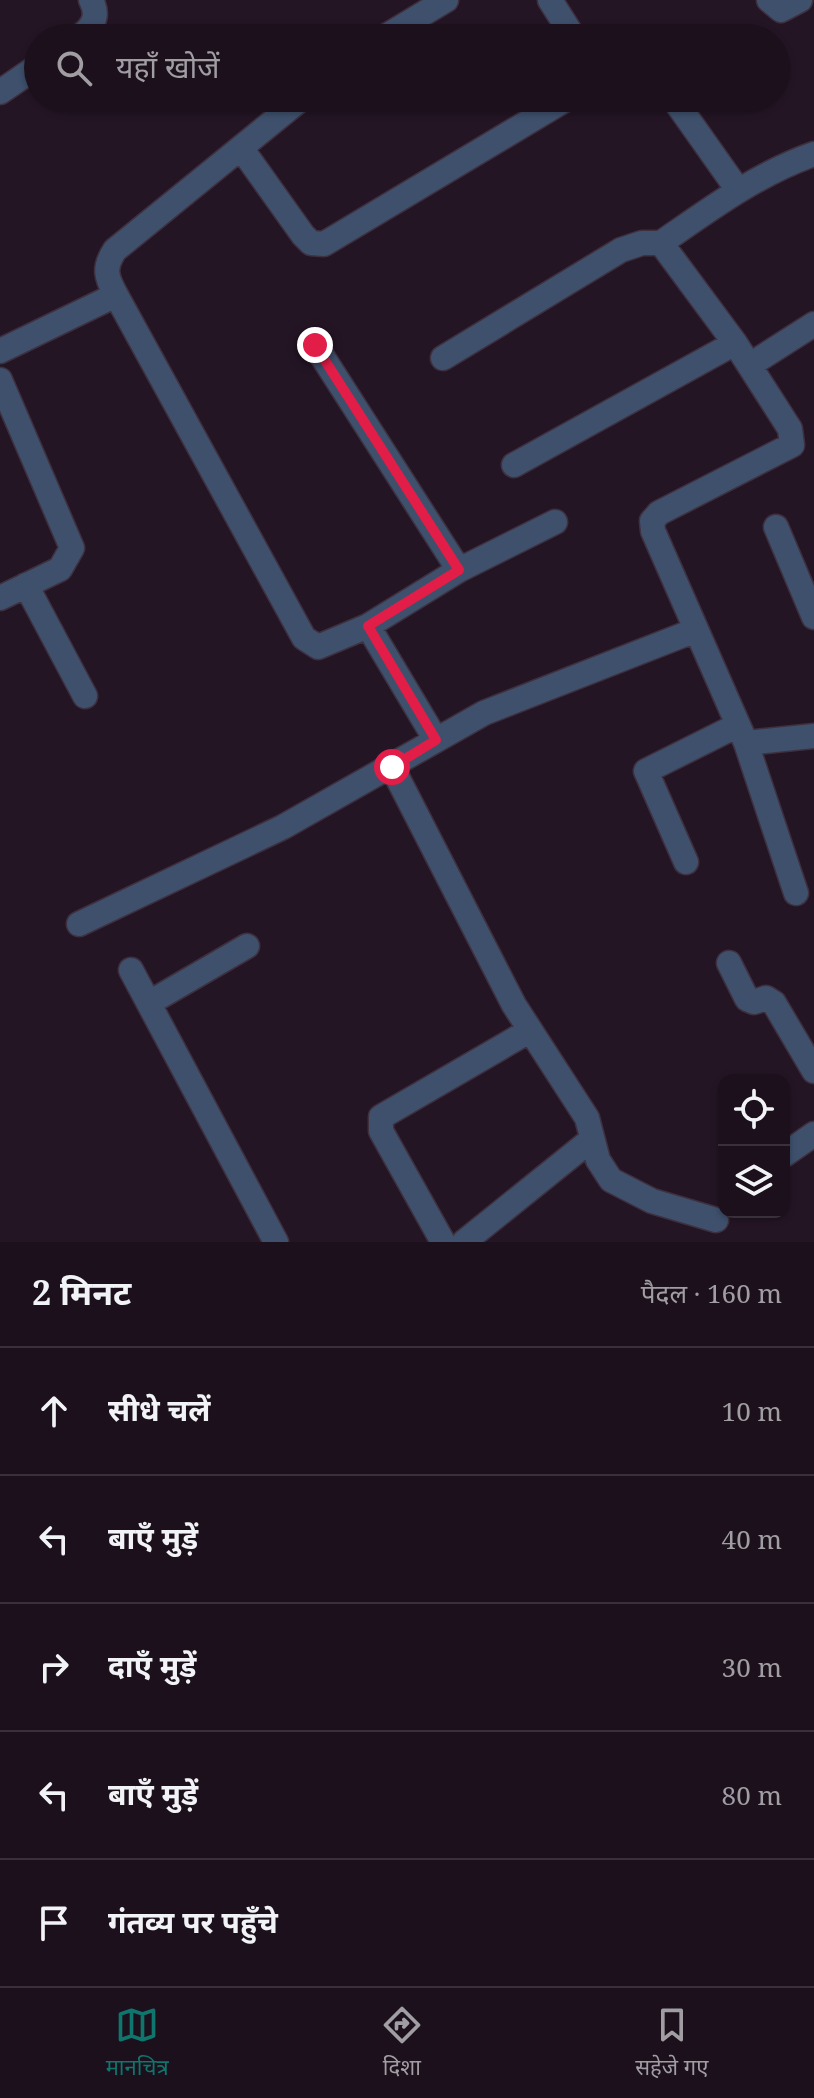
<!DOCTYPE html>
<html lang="hi">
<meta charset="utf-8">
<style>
:root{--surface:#1b101c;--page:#241925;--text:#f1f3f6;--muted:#a09da3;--line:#39303b;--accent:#0f766e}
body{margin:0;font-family:"Noto Serif","Noto Sans Devanagari",serif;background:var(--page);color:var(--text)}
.controls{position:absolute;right:24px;bottom:24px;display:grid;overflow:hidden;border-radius:16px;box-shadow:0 2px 6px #0004}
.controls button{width:72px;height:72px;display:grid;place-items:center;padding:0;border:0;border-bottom:2px solid var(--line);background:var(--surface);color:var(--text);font:40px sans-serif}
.stop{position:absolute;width:24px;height:24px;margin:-18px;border:6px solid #e11d48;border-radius:50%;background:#fff}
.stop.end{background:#e11d48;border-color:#fff;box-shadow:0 2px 8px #0008}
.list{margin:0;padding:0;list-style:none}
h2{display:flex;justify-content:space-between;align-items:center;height:104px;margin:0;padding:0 32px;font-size:34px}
h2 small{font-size:26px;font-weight:400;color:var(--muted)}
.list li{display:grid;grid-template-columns:52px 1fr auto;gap:24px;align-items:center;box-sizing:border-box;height:128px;padding:0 32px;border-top:2px solid var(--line)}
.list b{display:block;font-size:30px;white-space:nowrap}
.list em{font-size:26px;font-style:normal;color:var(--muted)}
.icon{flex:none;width:44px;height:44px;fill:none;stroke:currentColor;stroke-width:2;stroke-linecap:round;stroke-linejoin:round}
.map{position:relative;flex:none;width:814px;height:1242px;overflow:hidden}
.search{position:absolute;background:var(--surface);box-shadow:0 2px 6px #0004;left:24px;right:24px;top:24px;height:88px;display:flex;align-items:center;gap:20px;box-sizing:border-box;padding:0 28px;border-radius:44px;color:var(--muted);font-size:30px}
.sheet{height:744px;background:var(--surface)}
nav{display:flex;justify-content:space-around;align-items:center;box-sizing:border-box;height:112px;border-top:2px solid var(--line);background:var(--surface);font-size:22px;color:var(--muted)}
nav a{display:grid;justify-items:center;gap:4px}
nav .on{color:var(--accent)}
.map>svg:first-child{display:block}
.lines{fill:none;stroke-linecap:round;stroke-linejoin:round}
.minor-casing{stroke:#3e303f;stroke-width:27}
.minor{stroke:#3e506c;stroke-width:24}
.route{stroke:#e11d48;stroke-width:10}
</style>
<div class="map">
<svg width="814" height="1242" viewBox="0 0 814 1242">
<rect width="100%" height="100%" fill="#241525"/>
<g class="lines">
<defs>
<path id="minor" d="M550 0 574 38
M769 0 781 10 800 0
M78 38C92 28 100 17 91 0
M383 38 446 0
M0 92 38 66
M302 98 115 250C103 268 106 277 116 295L304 638 318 647 368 626 459 570 315 345
M673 98 738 190
M241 148 303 235 311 243 324 244 568 98
M661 243C710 209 757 174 814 154
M0 351 116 295
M443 358 621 250 642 243H661L735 343 790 429 792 445 659 513 652 521 653 531 746 743 796 893
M750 365 814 324
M0 380 72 548 60 569 0 598
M514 465 735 343
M776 527 814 617
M459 570 555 522
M26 585 85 696
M368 626 436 740
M746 743 814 736
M392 767 514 1005 587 1118 598 1160 611 1180 652 1201 716 1220
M686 862 646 771 738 725
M79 924 283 827 484 713 696 630
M729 963 747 999 754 1002 766 998 774 1003 814 1071
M131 970 276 1242
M149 1003 247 946
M784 1155 814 1134
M443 1242 381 1131V1117L529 1031
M464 1242 592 1139"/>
</defs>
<use href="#minor" class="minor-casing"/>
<use href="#minor" class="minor"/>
</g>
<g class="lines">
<path class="route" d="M315 345 459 570 368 626 436 740 392 767"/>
</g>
</svg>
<div class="controls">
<button><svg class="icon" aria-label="locate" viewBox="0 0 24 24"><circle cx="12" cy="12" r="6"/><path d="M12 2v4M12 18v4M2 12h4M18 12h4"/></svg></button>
<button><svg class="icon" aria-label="layers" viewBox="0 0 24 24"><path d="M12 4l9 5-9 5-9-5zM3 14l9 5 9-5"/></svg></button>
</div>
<div class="stop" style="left:392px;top:767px"></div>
<div class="stop end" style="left:315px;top:345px"></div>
<div class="search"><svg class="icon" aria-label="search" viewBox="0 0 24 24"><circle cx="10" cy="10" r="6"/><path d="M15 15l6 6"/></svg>यहाँ खोजें</div>
</div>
<section class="sheet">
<h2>2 मिनट<small>पैदल · 160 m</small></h2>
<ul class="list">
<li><svg class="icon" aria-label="ahead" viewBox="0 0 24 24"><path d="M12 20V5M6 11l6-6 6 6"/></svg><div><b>सीधे चलें</b></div><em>10 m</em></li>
<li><svg class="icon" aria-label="left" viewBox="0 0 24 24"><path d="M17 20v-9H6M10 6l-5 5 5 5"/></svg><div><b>बाएँ मुड़ें</b></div><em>40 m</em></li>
<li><svg class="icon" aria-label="right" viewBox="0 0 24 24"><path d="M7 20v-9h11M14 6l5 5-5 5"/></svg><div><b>दाएँ मुड़ें</b></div><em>30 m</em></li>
<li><svg class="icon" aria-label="left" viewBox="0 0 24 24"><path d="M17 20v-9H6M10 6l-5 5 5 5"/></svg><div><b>बाएँ मुड़ें</b></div><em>80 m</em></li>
<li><svg class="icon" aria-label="arrive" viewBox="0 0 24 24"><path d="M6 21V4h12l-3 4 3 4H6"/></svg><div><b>गंतव्य पर पहुँचे</b></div></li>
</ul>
</section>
<nav>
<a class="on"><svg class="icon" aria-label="map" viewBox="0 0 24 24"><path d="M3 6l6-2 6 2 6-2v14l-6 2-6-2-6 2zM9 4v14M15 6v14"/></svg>मानचित्र</a>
<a><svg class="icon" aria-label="directions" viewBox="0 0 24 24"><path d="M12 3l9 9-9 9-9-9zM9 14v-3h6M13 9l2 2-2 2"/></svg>दिशा</a>
<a><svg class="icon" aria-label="saved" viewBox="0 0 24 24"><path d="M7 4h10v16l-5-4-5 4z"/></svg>सहेजे गए</a>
</nav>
